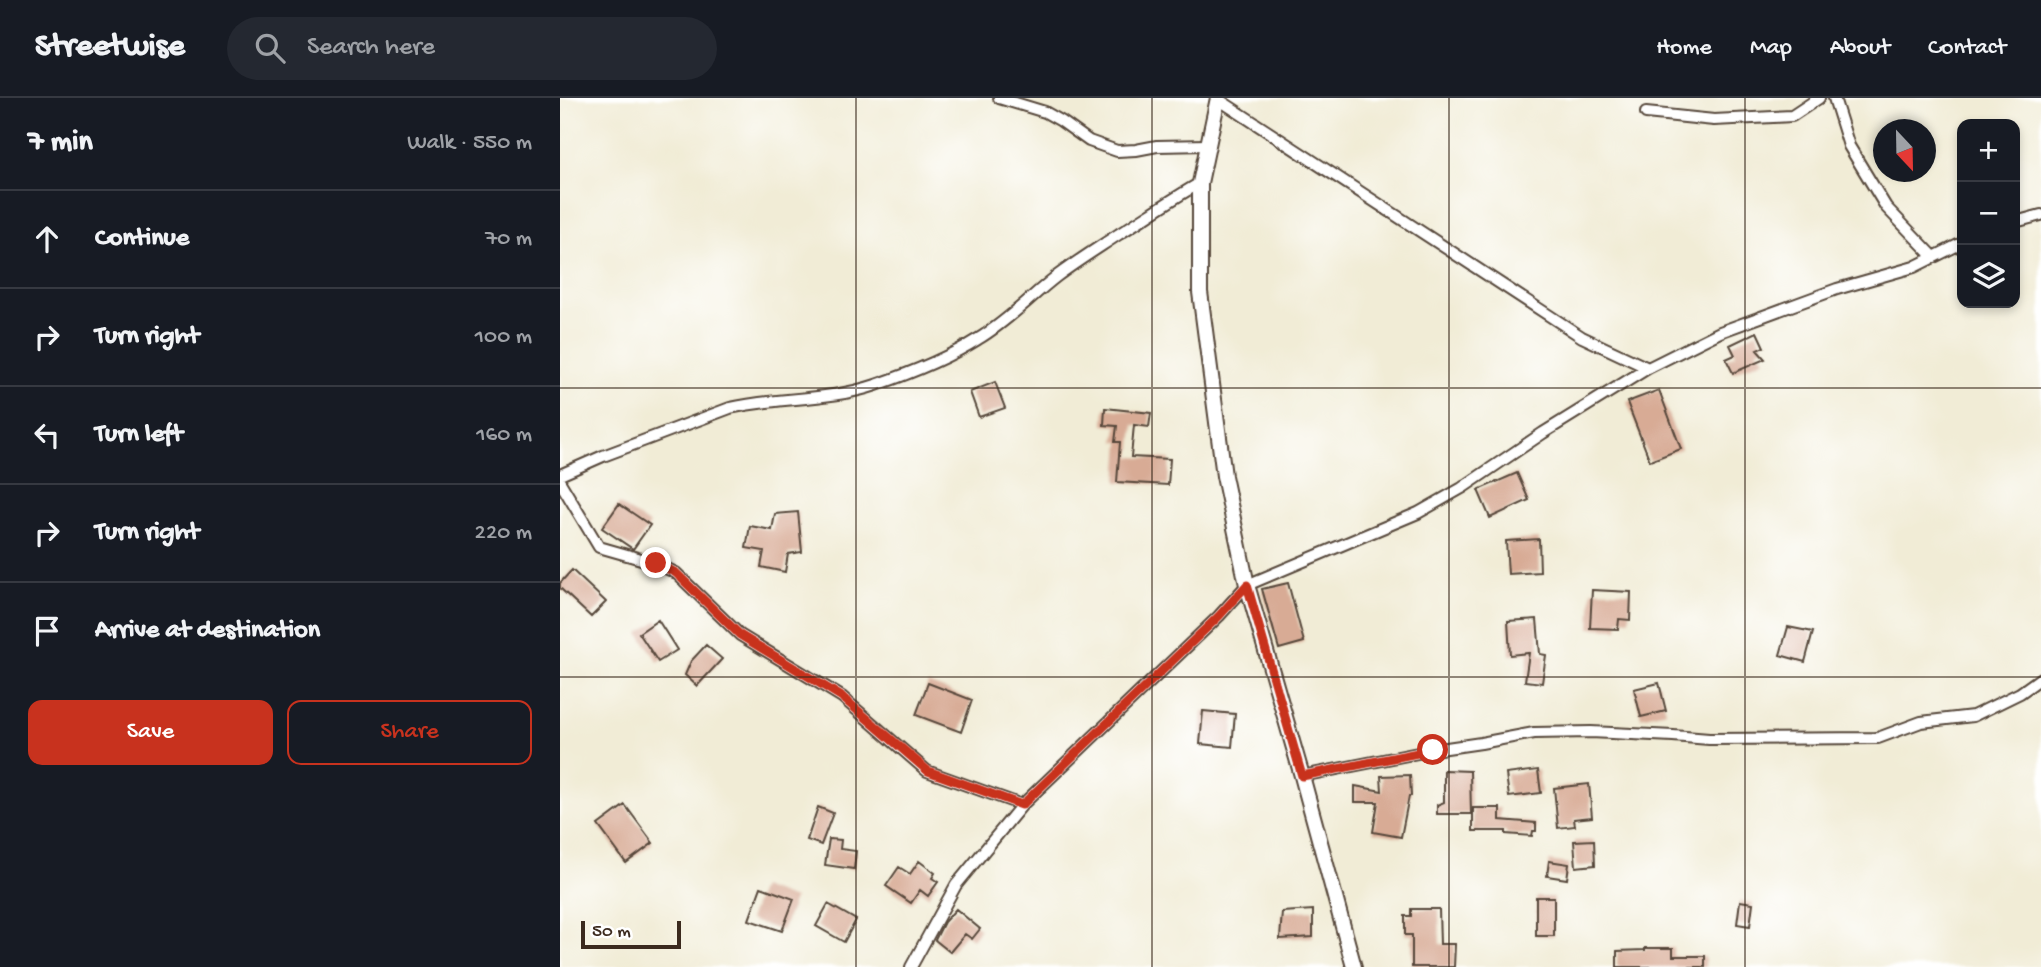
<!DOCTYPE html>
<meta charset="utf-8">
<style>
:root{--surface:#171b24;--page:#242831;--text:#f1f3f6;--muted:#9ea1a6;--line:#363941;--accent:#c8321e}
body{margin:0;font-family:"Gochi Hand",sans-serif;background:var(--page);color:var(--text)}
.controls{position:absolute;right:21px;top:21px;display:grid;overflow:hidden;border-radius:14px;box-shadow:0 4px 10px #0003}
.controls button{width:63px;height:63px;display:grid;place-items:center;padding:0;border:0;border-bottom:2px solid var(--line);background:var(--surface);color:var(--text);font:35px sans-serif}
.compass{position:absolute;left:1313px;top:21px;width:63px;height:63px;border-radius:50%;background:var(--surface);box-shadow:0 4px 10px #0003;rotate:158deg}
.scale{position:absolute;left:21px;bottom:18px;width:100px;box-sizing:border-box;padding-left:7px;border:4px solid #3b2a1e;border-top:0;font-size:19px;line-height:24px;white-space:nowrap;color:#3b2a1e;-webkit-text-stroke:5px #fff;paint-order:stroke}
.stop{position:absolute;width:21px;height:21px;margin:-16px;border:5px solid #c8321e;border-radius:50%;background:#fff}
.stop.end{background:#c8321e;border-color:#fff;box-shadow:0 2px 7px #0008}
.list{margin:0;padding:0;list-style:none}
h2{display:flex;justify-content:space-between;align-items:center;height:91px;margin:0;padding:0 28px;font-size:30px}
h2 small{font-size:23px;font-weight:400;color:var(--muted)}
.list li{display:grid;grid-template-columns:46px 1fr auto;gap:21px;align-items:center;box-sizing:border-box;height:98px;padding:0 28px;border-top:2px solid var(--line)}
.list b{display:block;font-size:26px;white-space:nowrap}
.list em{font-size:23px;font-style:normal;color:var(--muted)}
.actions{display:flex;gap:14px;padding:21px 28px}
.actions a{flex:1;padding:16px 0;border:2px solid var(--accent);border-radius:14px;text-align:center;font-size:24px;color:var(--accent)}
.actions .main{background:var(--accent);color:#fff}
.icon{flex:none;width:38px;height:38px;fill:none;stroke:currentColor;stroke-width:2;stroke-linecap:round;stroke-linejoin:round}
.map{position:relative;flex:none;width:1481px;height:869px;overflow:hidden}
header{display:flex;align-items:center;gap:42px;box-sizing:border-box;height:98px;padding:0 35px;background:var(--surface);border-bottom:2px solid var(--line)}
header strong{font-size:33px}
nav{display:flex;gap:38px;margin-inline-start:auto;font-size:24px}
.search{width:490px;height:63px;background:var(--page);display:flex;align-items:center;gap:18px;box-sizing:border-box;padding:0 24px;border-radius:38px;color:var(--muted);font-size:26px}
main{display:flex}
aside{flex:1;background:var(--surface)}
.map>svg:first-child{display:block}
.building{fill:#d8ab95}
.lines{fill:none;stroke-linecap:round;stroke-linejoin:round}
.street-casing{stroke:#56473a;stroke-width:14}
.secondary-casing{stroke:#56473a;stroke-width:18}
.street{stroke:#fff;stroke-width:10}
.secondary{stroke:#fff;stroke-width:14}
.route{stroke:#c8321e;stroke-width:9}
.grid{fill:none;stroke:#3b2a1e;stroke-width:2;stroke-opacity:0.55}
</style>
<header>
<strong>Streetwise</strong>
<div class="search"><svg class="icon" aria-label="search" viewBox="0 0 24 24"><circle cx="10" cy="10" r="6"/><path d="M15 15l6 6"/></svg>Search here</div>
<nav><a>Home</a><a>Map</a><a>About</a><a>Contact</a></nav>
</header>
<main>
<aside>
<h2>7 min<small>Walk · 550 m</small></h2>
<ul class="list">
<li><svg class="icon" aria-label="ahead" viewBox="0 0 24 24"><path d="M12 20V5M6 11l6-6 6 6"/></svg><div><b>Continue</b></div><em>70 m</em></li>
<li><svg class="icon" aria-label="right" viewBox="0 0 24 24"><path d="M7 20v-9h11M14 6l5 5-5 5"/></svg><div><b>Turn right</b></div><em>100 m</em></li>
<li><svg class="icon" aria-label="left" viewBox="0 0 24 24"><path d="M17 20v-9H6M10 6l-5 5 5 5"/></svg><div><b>Turn left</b></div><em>160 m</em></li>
<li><svg class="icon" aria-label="right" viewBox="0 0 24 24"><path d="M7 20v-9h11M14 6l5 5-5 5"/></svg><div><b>Turn right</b></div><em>220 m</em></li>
<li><svg class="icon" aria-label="arrive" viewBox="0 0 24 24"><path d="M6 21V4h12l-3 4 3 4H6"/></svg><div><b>Arrive at destination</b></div></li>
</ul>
<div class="actions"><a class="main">Save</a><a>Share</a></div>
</aside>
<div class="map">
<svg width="1481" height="869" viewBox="0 0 1481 869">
<rect width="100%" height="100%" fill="#fff"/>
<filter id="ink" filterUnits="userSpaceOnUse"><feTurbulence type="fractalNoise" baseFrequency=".0143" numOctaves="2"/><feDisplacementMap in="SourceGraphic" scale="14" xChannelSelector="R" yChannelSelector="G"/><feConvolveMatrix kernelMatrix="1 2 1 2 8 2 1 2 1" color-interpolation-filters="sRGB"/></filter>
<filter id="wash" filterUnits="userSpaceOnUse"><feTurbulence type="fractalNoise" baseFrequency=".00686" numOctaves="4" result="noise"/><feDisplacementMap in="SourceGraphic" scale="28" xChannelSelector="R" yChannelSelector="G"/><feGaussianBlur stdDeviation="1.57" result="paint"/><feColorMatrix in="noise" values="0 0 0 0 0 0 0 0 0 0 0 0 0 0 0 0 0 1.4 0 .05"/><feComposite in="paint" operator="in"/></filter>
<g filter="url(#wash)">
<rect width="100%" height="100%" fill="#f1ecd6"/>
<g id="blocks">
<path class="building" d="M1197 234 1204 249 1197 252 1205 261 1173 275 1166 261 1175 257 1170 247Z
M435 284 445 310 419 319 410 294Z
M1099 292 1121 351 1090 363 1067 304Z
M545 310 591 315 589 329 574 327 571 359 610 361 608 387 557 384 560 344H555L557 328 544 327Z
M957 375 969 402 930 420 918 392Z
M59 406 90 427 73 451 42 430Z
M238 414 242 454 228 456 225 474 201 469 204 453 186 450 190 428 212 432 215 416Z
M979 441 980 474 948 476 946 443Z
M12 472 46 504 31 519 0 490V485Z
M728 485 744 544 719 551 702 491Z
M1032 492 1071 494 1070 522 1059 521 1058 531 1030 530Z
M977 521 980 556 986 557 982 585 965 583 969 555 950 557 948 523Z
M98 522 117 552 98 564 79 535Z
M1228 529 1253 534 1245 564 1220 557Z
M146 547 162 561 137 588 125 577 131 563Z
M368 585 412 602 401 634 356 617Z
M1099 585 1106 613 1081 619 1074 591Z
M643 613 675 616 672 649 640 646Z
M884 672 910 673 911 716H877V707L884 704Z
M978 672 981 695 949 699 946 676Z
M850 677 851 698H849L841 739 813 734 818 704H795V688L822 693 821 678Z
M1029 686 1032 719 1014 721 1015 728 998 730 994 690Z
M65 707 93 745 66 765 38 727Z
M258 709 273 715 261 747 247 742Z
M913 710H940V722L976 725V733H973L972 738 946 736V733H913Z
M269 741 281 742 280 751 296 753 294 771 265 767Z
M1034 742 1035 767 1016 769 1014 743Z
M359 763 375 775 372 780 378 784 368 798 360 792 351 805 326 788 339 769 350 776Z
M989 763 1009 766 1007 781 987 778Z
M201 789 234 801 222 833 189 822Z
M976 799H994V838H976Z
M1180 803 1193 805 1190 828 1177 826Z
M268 806 296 822 284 844 256 828Z
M396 811 420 831 412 841 405 836 390 854 375 842 384 824Z
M851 811H879L880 846H895L894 869H852V837H845V818H851Z
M753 812V839L720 841 722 814Z
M1085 850H1113V858H1145V869H1057V853L1085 852Z"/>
</g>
</g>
<g filter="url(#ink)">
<use href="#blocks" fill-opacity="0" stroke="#56473a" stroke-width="2"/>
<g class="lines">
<defs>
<path id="street" d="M439 0 485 14 501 23 529 43 557 53 576 52 597 48 648 47
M1274 0 1289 48 1326 109 1374 159
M658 1 1022 239 1088 270
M1086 15 1154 22 1232 18 1259 0
M1455 124 1481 117
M0 377 43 358 170 310C218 299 269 303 316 287 351 275 388 260 418 241 447 224 471 198 497 178 517 163 538 150 559 136 586 119 612 101 640 85
M0 384 39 449 95 465 116 475 180 537 282 599 367 673 462 707
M742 678 873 652 921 645 974 635 1031 634 1113 638 1149 641 1318 640 1361 624 1413 618 1460 595 1481 580
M351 869 396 787 462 707 659 518 687 487 858 415 902 390 983 335 1088 270 1160 234 1277 191 1354 169 1402 145"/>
<path id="secondary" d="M658 0 640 85V194L664 378 687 487 742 678 794 869"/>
</defs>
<use href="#street" class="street-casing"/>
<use href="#secondary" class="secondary-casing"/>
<use href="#street" class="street"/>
<use href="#secondary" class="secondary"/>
</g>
</g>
<g class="lines" filter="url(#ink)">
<path class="route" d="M96 465 116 475 180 537 282 599 368 673 462 707 659 518 687 487 742 678 873 652"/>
</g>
<path class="grid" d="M296 0V869M592 0V869M889 0V869M1185 0V869M0 290H1481M0 579H1481"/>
</svg>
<div class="controls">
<button>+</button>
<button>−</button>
<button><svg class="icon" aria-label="layers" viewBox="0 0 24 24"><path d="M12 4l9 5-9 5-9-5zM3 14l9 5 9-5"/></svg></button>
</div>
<svg class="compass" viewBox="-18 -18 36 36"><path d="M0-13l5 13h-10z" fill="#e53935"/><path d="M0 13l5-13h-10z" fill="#9ea1a6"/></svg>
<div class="scale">50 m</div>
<div class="stop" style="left:873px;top:652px"></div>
<div class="stop end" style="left:96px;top:465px"></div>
</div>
</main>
